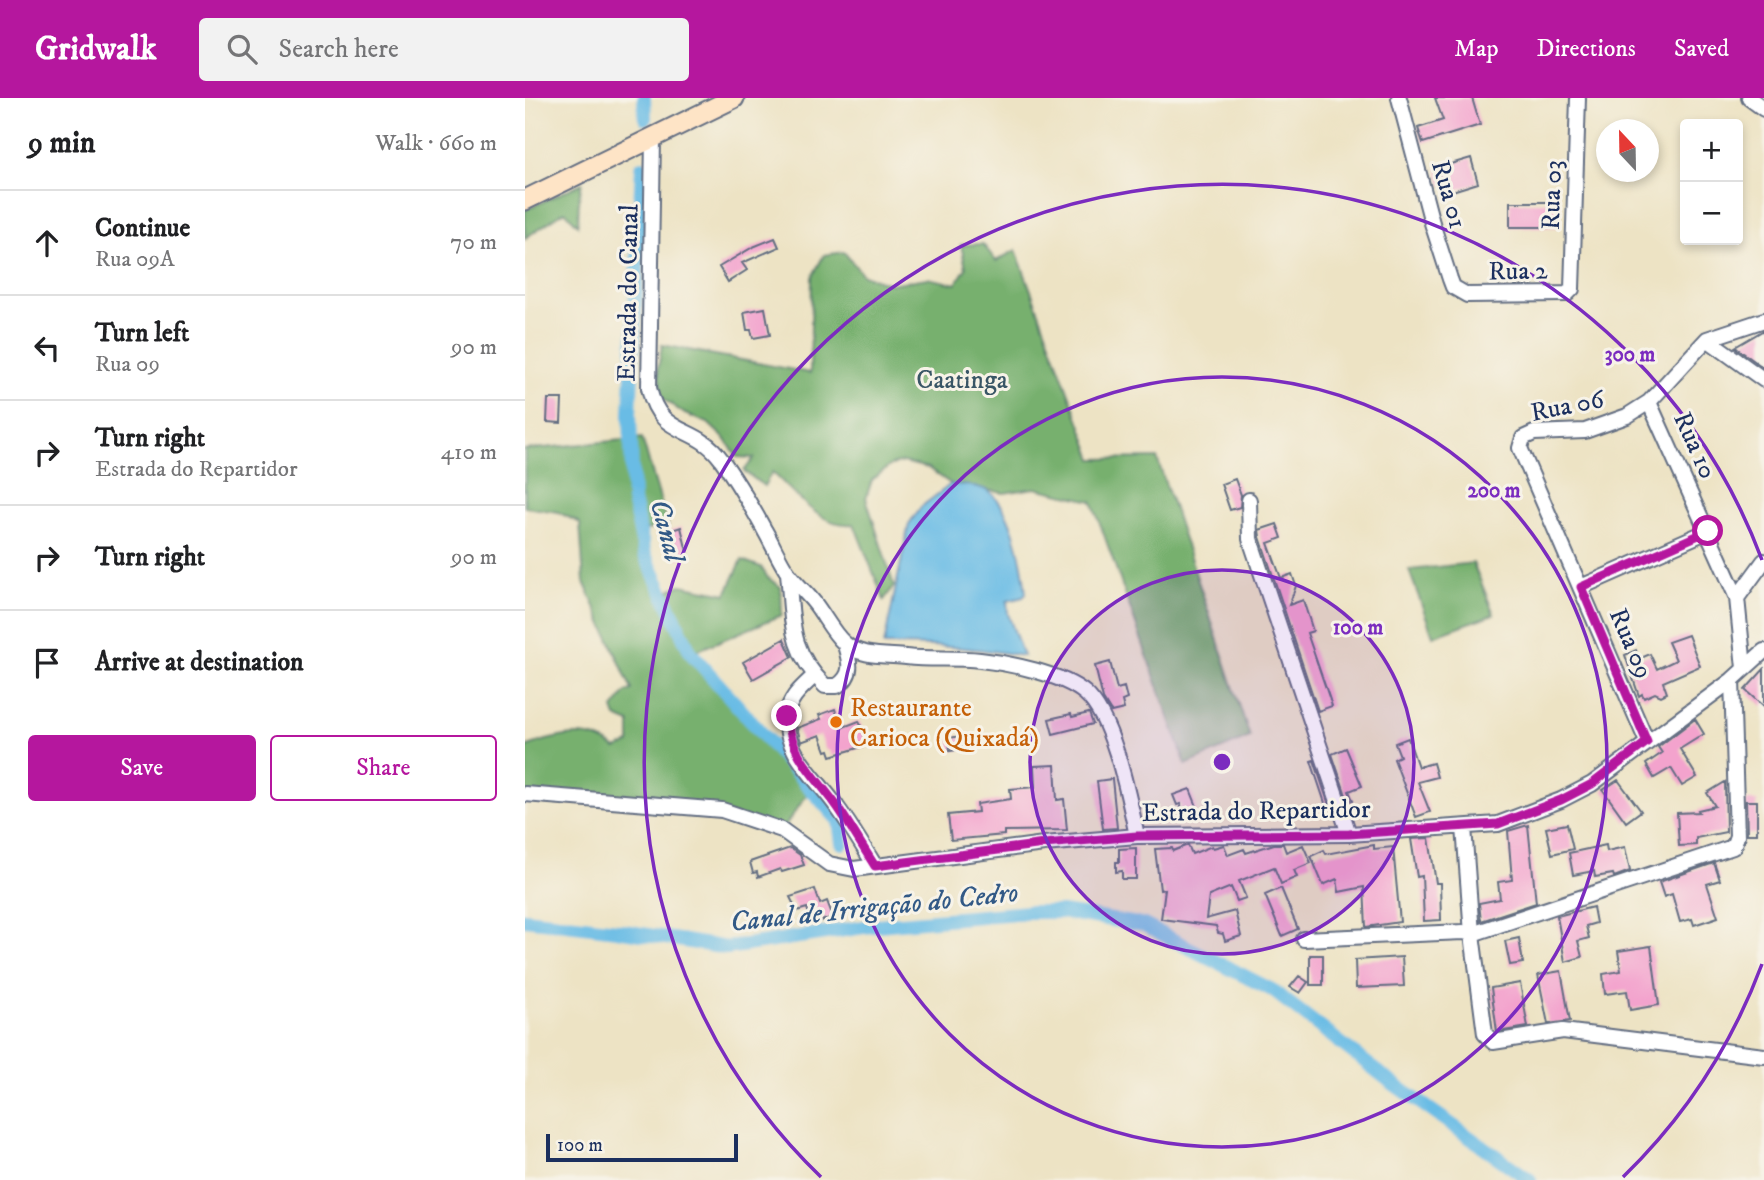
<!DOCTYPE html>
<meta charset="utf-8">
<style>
:root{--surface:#fff;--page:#f2f2f2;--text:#202124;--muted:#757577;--line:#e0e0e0;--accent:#b5179e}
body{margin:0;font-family:"IM FELL DW Pica",serif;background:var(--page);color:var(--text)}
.controls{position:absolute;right:21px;top:21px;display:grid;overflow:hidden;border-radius:7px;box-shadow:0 4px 10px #0003}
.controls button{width:63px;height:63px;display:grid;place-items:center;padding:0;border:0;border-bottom:2px solid var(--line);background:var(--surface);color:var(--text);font:35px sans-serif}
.compass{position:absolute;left:1071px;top:21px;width:63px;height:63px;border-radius:50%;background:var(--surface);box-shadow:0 4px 10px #0003;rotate:338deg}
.scale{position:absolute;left:21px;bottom:18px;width:192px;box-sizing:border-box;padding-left:7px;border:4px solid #1b2f5e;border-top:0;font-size:19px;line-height:24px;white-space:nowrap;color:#1b2f5e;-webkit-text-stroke:5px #f7f3e8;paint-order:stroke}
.stop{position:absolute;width:21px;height:21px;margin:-16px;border:5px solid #b5179e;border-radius:50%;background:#fff}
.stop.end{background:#b5179e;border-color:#fff;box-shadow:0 2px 7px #0008}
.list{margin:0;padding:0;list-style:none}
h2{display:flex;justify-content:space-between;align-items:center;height:91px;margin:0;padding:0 28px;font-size:30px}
h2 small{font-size:23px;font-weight:400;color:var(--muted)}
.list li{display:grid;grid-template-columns:46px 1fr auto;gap:21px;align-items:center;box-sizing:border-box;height:105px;padding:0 28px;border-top:2px solid var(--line)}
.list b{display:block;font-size:26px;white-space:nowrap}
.list p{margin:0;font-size:23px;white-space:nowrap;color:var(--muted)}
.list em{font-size:23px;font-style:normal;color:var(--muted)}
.actions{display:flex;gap:14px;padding:21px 28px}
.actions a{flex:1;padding:16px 0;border:2px solid var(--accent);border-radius:7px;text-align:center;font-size:24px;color:var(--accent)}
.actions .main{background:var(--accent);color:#fff}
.icon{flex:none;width:38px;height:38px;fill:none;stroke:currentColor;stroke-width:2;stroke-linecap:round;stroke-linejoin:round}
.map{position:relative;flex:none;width:1239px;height:1082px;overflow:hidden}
header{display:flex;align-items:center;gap:42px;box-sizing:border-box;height:98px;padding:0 35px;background:var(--accent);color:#fff}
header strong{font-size:33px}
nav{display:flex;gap:38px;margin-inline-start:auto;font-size:24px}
.search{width:490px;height:63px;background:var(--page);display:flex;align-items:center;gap:18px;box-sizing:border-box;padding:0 24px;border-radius:7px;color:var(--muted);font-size:26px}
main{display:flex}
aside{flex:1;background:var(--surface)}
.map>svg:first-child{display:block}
.forest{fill:#77b06e;stroke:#497066;stroke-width:2}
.water{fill:#69bce5;stroke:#4276a2;stroke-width:2}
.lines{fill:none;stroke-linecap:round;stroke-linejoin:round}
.canal{stroke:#69bce5;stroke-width:14}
.building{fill:#f3a3cd}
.minor-casing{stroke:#646e82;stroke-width:18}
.secondary-casing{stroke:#646e82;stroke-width:23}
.minor{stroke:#fff;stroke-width:14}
.secondary{stroke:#fee4c6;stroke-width:19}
.route{stroke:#b5179e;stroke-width:9}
.ring{fill:none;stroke:#7b2cbf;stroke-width:3.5}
.food-dot{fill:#e8710a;stroke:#f7f3e8;stroke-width:2.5}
.labels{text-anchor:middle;stroke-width:6;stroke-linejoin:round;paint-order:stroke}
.street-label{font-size:26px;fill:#1b2f5e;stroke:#f7f3e8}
.park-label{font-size:26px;fill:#395666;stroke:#f7f3e8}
.food-label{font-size:26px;fill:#c56008;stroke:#f7f3e8;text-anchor:start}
.water-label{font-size:28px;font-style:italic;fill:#325986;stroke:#f7f3e8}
.centre{fill:#7b2cbf;stroke:#f7f3e8;stroke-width:3.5}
.ring-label{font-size:21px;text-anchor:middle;font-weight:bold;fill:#7b2cbf;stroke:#f7f3e8;stroke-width:6;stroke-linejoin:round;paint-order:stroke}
</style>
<header>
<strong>Gridwalk</strong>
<div class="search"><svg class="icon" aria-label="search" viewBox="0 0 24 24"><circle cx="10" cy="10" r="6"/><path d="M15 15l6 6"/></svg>Search here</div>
<nav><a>Map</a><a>Directions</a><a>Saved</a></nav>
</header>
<main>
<aside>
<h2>9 min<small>Walk · 660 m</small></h2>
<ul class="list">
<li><svg class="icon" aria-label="ahead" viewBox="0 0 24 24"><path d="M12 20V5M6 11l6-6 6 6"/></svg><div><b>Continue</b><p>Rua 09A</p></div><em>70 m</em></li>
<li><svg class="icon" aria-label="left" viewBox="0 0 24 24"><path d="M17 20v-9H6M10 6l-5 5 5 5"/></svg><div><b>Turn left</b><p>Rua 09</p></div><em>90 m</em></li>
<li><svg class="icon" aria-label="right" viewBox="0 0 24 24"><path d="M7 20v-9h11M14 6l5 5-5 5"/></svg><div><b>Turn right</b><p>Estrada do Repartidor</p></div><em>410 m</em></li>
<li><svg class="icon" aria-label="right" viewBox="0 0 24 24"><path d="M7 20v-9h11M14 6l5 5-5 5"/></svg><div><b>Turn right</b></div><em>90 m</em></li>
<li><svg class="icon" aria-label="arrive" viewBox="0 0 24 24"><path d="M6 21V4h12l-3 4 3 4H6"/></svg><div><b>Arrive at destination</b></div></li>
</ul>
<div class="actions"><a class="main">Save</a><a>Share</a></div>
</aside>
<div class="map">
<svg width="1239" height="1082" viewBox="0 0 1239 1082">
<rect width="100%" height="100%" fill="#f7f3e8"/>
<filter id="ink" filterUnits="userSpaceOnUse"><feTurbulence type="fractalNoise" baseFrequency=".0143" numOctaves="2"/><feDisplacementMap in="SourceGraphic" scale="14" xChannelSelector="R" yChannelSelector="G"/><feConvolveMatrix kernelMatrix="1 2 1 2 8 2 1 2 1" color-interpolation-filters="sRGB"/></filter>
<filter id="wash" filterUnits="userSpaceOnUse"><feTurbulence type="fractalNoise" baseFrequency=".00686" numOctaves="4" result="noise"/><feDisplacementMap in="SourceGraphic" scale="28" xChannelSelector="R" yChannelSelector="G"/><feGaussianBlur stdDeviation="1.57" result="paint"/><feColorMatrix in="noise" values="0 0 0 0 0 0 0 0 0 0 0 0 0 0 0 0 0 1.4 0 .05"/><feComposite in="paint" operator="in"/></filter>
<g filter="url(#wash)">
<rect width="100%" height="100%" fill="#ede3c4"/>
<path class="forest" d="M57 85 54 99 53 127 40 113 0 140V112Z
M458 146 471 163 491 152 568 361 632 360 725 639 661 667 567 403 510 390 479 395 426 386 403 370 378 364 366 367 347 382 341 400 369 488 359 502 329 426C294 430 271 395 247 374L239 388 219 373 229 360 212 359 201 342 183 325 160 316 137 300 133 271 137 247 285 275 287 179 299 157 319 154 338 177 365 186 402 180 431 186 441 170 436 147Z
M117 340 143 428 115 433 120 457 138 495 156 487 201 496 217 462 236 469 243 480 256 489 257 517 166 555 286 691 257 732 184 709 0 696V649C31 638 63 628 91 651L105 645V625L91 619 88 611 101 594 107 592 59 484 55 425 33 414 0 409V352Z
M948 465 969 516 908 538 884 472Z"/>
<path class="water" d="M426 386C436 387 449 387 459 391 487 403 498 467 501 495L498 499 482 503 483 516 498 558C452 549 406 547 359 547L384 426 396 409Z"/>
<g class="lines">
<path class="canal" d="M119 0 120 20
M117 69 105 316 108 402 120 457 166 555 314 723 317 745
M0 821 92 832 202 850 352 827 503 814H537L619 827 747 892 866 984 1005 1082"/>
</g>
<g id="blocks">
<path class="building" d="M910 0H947L955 27 898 45 893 30 918 22Z
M946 60 953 85 924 94 922 86 916 87 912 70Z
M985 104H1034V129H985Z
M250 140 254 149 217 165 222 172 203 184 194 169 228 149Z
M240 210 245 237 228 240 226 232H222L219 214Z
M1239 232V270L1210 249Z
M23 301H37L36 325 22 324Z
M710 381 716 397 715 409 705 412 696 386Z
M752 426 757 440 743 445 756 480 767 476 771 488 764 507 778 502 788 533 782 535 807 608 793 613 735 439 734 432Z
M156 429 163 458 153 461 142 443 148 442 144 433Z
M1163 537 1175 568 1138 584 1142 595 1136 598 1130 595 1119 600 1117 596 1114 598 1100 557 1111 552 1114 561 1125 556 1132 571 1151 562 1143 544Z
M259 541 267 559 228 581 218 564Z
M585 564 592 591 599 589 602 601 597 603 599 611 586 614 578 601 570 568Z
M1239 571V609L1220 592Z
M310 611 316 630 334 623 343 647 306 658 304 652 301 653 295 637 276 644 272 630 296 621 294 617Z
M564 615 568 626 528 636 524 621 546 616 547 619Z
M1170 621 1179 636 1155 651 1172 679 1157 688 1146 670 1129 680 1121 666 1137 655 1133 649Z
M436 638 438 651 425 653 424 640Z
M883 640 893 669 908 665 912 679 893 684 905 714 891 719 869 661 875 658 870 645Z
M821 650 837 688 824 693 828 702 823 703 807 656Z
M789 662 805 710 802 711 786 663Z
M530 667 532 702 539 701 542 732 479 733V737L426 742 423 717 453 714 452 706 486 701 485 691 510 689 509 668Z
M587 681 592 730 578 731 572 683Z
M1093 682 1116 713 1101 724 1078 692Z
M1200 684 1201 734 1171 740V747L1154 748 1152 715 1174 714 1173 712 1190 708 1182 695Z
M665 691 671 706 670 720 656 719V706L652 707 648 697Z
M1221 703H1232V736H1222Z
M1042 726 1048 751 1027 756 1021 730Z
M1003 727 1011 805 956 823 954 805 975 801 973 784 987 782 983 733Z
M904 740 911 785H915L916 822 899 823 897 778 892 779 886 741Z
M749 746H758L761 754 778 747 786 765 769 772 772 779 756 786 749 769 714 783 721 800 712 803 706 789 684 798 681 821 710 813 716 838 700 843 698 836 693 835 691 828 636 821 640 791 635 792 630 751 647 750 648 753 663 747 667 756 687 748 688 750 699 747 703 757 719 751 721 755Z
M849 747V751L868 749 875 824 841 829 839 789 814 794 812 781 798 787 786 758 799 752 801 756Z
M1081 747 1082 753 1100 749 1105 773 1089 779 1088 776 1070 779 1069 773 1048 777 1044 755Z
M265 750 275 757 279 767 257 774 255 771 233 779 232 774 228 775 225 764Z
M611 750V781H597V773L591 774V764H594V751Z
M1189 765 1195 782 1182 786 1193 819 1169 827 1167 821 1155 824 1147 796 1139 799 1134 784Z
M756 790 773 831 757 838 740 797Z
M290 791 295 806 302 803 308 819 287 826 282 810 272 813 265 799Z
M1068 809 1071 825 1061 828 1064 840 1053 843 1057 859 1040 864 1032 818Z
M994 840 998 865 985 867 980 843Z
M1126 848 1134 907 1105 912 1102 893 1080 896 1078 876 1096 873 1093 853Z
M785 857H798V887H785Z
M877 859 879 888 831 890 830 862Z
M1036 873 1045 923 1023 926 1013 877Z
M774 878 783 884 775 895 765 889Z
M995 885 1003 929 972 934 966 890Z"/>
</g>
</g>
<g filter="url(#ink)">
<use href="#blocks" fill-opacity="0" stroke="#646e82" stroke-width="2"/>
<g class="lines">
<defs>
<path id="minor" d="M874 0 907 125 925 181 928 189 942 197 1042 196 1047 191 1053 0
M1224 0 1239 11
M128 40 124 290C135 341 170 325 196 361 212 383 227 409 240 433 248 447 254 462 263 475 271 486 283 496 291 507 300 519 308 535 319 545 334 559 362 557 381 559 405 562 430 559 455 562 485 565 537 576 560 595 589 620 604 701 612 738
M1182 241 1239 282
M1124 304 1212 500 1219 570
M724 402 725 441 824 736
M263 475C268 523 263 551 300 588H312C329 577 325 564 320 547
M1056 489 1183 433
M1212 500 1239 463
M289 578C278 589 264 599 262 617 257 654 294 682 312 709 326 728 338 748 350 768
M1122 644 995 350 998 340 1009 335 1060 333 1102 318 1124 304 1182 241 1239 222
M0 696 197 712 257 732 304 766 329 771 519 746 612 738 824 736 973 726 1036 702 1067 686 1207 582 1239 553
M939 729 947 836 960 936 968 944 1038 933 1239 958
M779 841 938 834 947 836 1208 749 1212 738 1207 582"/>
<path id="secondary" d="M0 102 209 0"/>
</defs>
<use href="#minor" class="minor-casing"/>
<use href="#secondary" class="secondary-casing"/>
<use href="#minor" class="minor"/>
<use href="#secondary" class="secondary"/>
</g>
</g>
<g class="lines" filter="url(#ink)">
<path class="route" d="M262 618C267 660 289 676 312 708 325 727 337 748 350 768L519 746 612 738 824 736 973 726 1036 702 1067 686 1122 644 1056 489 1183 433"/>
</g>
<circle cx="697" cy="664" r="192" fill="#7b2cbf" fill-opacity=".12"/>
<g class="ring">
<circle cx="697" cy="664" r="192"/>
<circle cx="697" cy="664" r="385"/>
<path d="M1237 866A577 577 0 0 1 1098 1079M296 1079A577 577 0 1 1 1237 462"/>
</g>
<circle class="food-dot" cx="311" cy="624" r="7"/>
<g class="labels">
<g class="street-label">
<text transform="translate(925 96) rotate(74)" y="9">Rua 01</text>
<text transform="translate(1026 97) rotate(-88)" y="9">Rua 03</text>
<text transform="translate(993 172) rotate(-1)" y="9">Rua 2</text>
<text transform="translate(102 195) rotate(-89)" y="9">Estrada do Canal</text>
<text transform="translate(1042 307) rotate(-11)" y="9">Rua 06</text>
<text transform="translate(1171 347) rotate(66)" y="9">Rua 10</text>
<text transform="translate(1107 545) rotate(67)" y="9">Rua 09</text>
<text transform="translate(731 712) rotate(-1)" y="9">Estrada do Repartidor</text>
</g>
<g class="park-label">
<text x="437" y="290">Caatinga</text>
</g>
<g class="food-label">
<text x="325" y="618">Restaurante<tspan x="325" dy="30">Carioca (Quixadá)</tspan></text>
</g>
<g class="water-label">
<text transform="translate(143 432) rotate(75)" y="10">Canal</text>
<text transform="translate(349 808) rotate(-6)" y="10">Canal de Irrigação do Cedro</text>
</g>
</g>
<circle cx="697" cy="664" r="10" class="centre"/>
<g class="ring-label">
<text x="1105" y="263">300 m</text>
<text x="969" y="399">200 m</text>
<text x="833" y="536">100 m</text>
</g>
</svg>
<div class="controls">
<button>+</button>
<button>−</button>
</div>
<svg class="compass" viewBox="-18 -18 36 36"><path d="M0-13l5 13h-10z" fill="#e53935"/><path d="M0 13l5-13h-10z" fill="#757577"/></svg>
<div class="scale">100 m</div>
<div class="stop" style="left:1183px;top:433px"></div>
<div class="stop end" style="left:262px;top:618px"></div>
</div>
</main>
